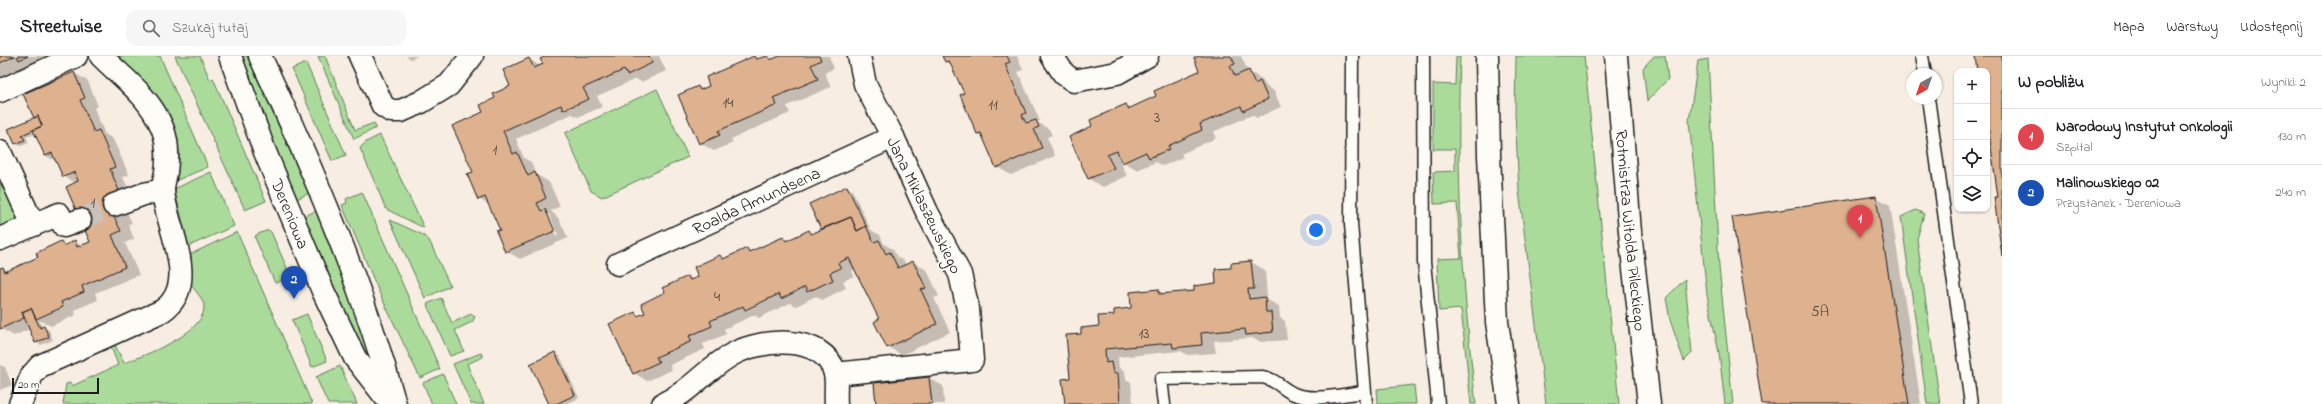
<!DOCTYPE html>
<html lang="pl">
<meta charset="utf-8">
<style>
:root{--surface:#fff;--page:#f6f6f6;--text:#202124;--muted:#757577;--line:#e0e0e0;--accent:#1f6fb2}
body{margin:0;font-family:"Indie Flower",sans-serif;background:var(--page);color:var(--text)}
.controls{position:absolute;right:12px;top:12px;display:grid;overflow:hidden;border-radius:8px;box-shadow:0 1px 3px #0004}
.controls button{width:36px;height:36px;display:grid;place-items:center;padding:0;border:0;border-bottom:1px solid var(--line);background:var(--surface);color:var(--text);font:20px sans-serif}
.compass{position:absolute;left:1906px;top:12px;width:36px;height:36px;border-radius:50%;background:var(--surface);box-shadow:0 1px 3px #0004;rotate:220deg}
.scale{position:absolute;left:12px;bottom:10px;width:87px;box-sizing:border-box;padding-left:4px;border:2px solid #1c1c1c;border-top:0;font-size:11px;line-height:14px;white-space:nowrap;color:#1c1c1c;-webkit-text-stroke:3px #fdfcf7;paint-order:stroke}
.you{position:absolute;left:1316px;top:174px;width:14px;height:14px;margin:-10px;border:3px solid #fff;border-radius:50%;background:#1a73e8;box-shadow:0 0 0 6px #1a73e833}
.badge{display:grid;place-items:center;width:26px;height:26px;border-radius:50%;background:var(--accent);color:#fff;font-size:13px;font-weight:700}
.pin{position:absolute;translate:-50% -33px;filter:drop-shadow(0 1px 2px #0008)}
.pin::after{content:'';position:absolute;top:21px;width:14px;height:12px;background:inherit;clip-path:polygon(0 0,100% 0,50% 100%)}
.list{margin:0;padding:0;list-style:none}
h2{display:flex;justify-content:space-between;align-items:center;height:52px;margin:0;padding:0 16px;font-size:17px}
h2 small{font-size:13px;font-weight:400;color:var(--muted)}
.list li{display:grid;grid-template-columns:26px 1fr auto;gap:12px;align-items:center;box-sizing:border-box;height:56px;padding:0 16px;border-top:1px solid var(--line)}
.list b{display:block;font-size:15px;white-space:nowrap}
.list p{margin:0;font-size:13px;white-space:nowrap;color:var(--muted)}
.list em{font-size:13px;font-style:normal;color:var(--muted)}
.icon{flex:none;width:22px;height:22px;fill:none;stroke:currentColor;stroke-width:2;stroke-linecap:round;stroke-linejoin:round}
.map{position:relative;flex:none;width:2002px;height:348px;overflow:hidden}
header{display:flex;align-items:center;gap:24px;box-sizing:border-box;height:56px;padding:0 20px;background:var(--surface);border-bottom:1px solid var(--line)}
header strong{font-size:19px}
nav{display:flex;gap:22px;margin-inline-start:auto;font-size:14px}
.search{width:280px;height:36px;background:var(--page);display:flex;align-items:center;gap:10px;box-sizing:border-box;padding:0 14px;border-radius:12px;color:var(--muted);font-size:15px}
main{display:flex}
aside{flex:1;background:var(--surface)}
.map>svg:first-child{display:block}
.green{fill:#aadb9b;stroke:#637c5c}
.shadow{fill:#0003;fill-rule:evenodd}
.building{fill:#deb18f;stroke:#1c1c1c}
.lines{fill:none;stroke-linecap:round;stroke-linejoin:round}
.street-tunnel{stroke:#cbc3ba;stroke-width:22;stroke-dasharray:22 11;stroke-linecap:butt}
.lane-casing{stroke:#1c1c1c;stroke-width:15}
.street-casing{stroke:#1c1c1c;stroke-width:25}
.secondary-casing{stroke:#1c1c1c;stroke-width:25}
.lane{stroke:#fdfcf7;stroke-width:12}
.street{stroke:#fdfcf7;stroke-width:22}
.secondary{stroke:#fdfcf7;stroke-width:22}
.labels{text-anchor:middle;stroke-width:4;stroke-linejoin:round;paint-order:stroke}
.number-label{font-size:15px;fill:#4c4139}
.street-label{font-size:17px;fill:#1c1c1c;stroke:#fdfcf7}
</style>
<header>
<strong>Streetwise</strong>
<div class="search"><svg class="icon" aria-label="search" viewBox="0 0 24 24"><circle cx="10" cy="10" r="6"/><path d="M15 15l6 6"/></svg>Szukaj tutaj</div>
<nav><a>Mapa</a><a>Warstwy</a><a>Udostępnij</a></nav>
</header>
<main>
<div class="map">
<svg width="2002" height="348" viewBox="0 0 2002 348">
<rect width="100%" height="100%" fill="#f7ede2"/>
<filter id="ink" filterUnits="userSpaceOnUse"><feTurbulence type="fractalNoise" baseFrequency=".025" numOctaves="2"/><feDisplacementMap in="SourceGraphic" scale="8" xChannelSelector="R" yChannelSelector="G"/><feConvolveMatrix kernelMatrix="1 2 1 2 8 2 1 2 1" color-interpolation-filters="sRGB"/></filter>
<g filter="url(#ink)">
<path class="green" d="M113 0H160L208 111 175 125C177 117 179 108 179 100 181 64 136 26 113 0Z
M175 0H200L210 24 213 22 266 145 245 154Z
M241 0H247L309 137 295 144 276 99Z
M318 0H325L355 74 374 67 376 72 354 83Z
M1456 0H1460C1456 116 1462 233 1476 348H1471L1461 253 1439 255 1437 203 1461 202 1457 147 1434 148 1433 116 1455 115V93H1433V28L1455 29Z
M1516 0H1584L1619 348H1546L1519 135 1515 57Z
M1654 0H1665L1668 23 1647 45 1643 12Z
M1708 3 1719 211 1733 348H1725L1719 297 1707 239 1689 65 1698 5Z
M306 7 346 99 332 105 292 13Z
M657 33 688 101 602 141 591 135 565 77Z
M380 79 424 172 386 153 360 92 366 86Z
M211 116 234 170 189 190 174 133Z
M0 123 19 166 0 174Z
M362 136 440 313 420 322 379 236 342 149 347 147 346 143Z
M1916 154 1924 158 1917 183 1940 348H1927L1901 161Z
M316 155 369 292 365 297 360 293 302 161Z
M390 164 421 178 429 184 450 230 425 242Z
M268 174 271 176 291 221 275 227 255 182 256 179Z
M237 176 312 348H63L66 328 70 327 72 330 118 309 111 291 115 289 124 307C145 299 201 279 204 253 205 241 193 236 191 226 190 219 192 206 191 198Z
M1685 223 1692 297 1684 305 1670 264 1666 242Z
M441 242 452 267 471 258 475 261 472 266 455 274 464 295 450 300 427 248Z
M307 258 327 305 312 311 292 264Z
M481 297 483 301 467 308 484 348H471L453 308Z
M340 310 357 348H328L316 321Z
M443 318 456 348H432L423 327Z
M1414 329 1416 348H1378L1377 333Z"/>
<path class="shadow" d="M0 0H57L34 11 28 8 0 21Z
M406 0H418L411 3Z
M550 0H659L666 15 641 26 636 23 597 40 602 51 578 61 572 58 516 83 524 102 531 106 537 119 549 126 560 150 551 155 559 163 568 182 520 203 506 195 501 174 490 150 479 143 474 116 496 42 511 30 529 3 540 10ZM546 158H549L558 179H556Z
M766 0 775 3 782 0H829L834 12 825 17 831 31 787 50 790 57 731 83 733 87 714 95 700 87 698 31 703 34 710 30 707 22 755 1 759 3Z
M944 0H1017L1023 14 1018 16 1040 65 1037 66 1049 73 1052 79 1047 81 1055 100 1011 119 997 111 984 81 978 78 961 40 965 38 952 9 946 5Z
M1201 0H1241L1248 15 1262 23 1266 30 1274 35 1281 51 1257 62 1252 59 1213 76 1216 82 1181 98 1183 101 1163 110 1156 106 1137 114 1123 106 1121 107 1127 120 1103 131 1089 123 1070 81 1093 71 1126 49 1131 52 1157 41 1201 16Z
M74 17 88 25 98 50 94 52 105 78 113 83 129 119 123 121 134 145 124 149 132 167 128 168 134 183 125 187 139 219 95 237 98 244 74 254 76 259 51 270 39 264 43 272 49 274 53 284 41 289 36 287 30 273 14 280 0 272V214L3 212 9 215 39 202 61 186 66 189 74 186 82 190 91 186 76 127 63 120 57 106 46 100 36 78 26 81 29 87 21 90 16 88 9 74 35 62Z
M847 131 852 134 871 174 880 179 884 188 893 193 897 201 904 205 906 209 913 206 927 214 939 240 934 242 950 276 902 299 888 291 880 264 856 213 852 215 854 220 843 225 846 232 822 244 816 240 796 250 790 247 759 262 754 259 724 273 726 278 703 288 705 293 670 309 672 314 647 325 634 317 635 257 640 260 646 257 666 237 688 221 694 224 700 221 720 200 726 203 747 193 752 196 783 182 789 185 809 175 814 178 824 174 822 173Z
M1876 141 1890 149 1921 348H1763Z
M1251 206 1265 214 1267 240 1262 241 1279 250 1280 262 1285 265 1287 284 1261 286 1252 282 1214 285 1216 297 1188 299 1180 295 1118 301 1119 312 1125 315 1126 323 1131 326 1133 348H1066L1064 323H1071L1082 279 1100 271 1115 260 1132 253 1158 234 1166 239 1195 236 1218 228 1232 213Z
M555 297 560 300 579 342 566 348H550Z
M0 309 5 311 12 329 0 334Z
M929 322 943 330 944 348H877Z"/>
<path class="building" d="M0 0H15L0 7Z
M17 0H28L19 4Z
M547 0H649L652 7 627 19 624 14 583 32 589 43 563 54 561 49 503 75 513 98 517 96 528 120 535 116 546 142 537 147 541 155 545 153 555 175 505 196 496 175 500 174 485 141 478 144 467 118 473 116 452 70 483 56 480 49 495 42 493 38 510 30 503 14 529 2 534 12 543 8 540 3Z
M754 0 756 3 768 0 770 4 780 0H819L821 4 811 9 818 23 773 42 777 49 718 75 720 79 699 88 678 39 698 30 700 34 709 30 706 21Z
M942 0H1007L1010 6 1005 8 1026 57 1022 59 1026 67 1036 64 1039 71 1034 73 1042 92 996 112 981 77 977 78 960 39 964 37 949 5 945 6Z
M1199 0H1231L1235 8 1230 10 1235 20 1249 14 1255 28 1260 25 1268 43 1243 55 1241 50 1200 68 1202 74 1168 90 1170 93 1149 102 1146 96 1122 107 1117 95 1107 99 1114 112 1088 123 1069 81 1092 70 1090 64 1126 48 1128 53 1156 40 1154 35 1199 15 1194 2Z
M1975 0H2002V200L1994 141H1998L1987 63V15H1977Z
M74 16 85 42 80 44 94 76 99 74 115 111 110 113 120 137 118 159 114 161 121 175 112 179 125 211 82 230 84 236 61 246 63 251 36 263 31 252 22 256 24 262 0 273V212L3 211 5 216 38 201 36 197 61 185 64 190 75 184 77 191 90 186 66 131 78 125 75 116 63 121 52 97 45 100 33 74 42 70 38 60 34 62 23 38Z
M38 60 42 70 22 79 25 84 15 88 8 73Z
M847 130 866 170 857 175 851 161 821 173 809 148Z
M1876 140 1909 348H1762L1732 161Z
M851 161 857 175 866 170 874 186 879 184 886 198 890 196 898 212 913 205 926 232 921 234 937 268 887 292 874 266 879 263 849 202 838 207 841 212 830 217 833 224 807 236 805 231 781 243 779 238 745 254 743 250 710 265 712 270 689 280 692 285 656 301 659 306 633 318 609 268 635 256 637 260 645 257 641 248 665 236 662 232 688 220 690 224 698 221 694 211 720 199 723 203 747 192 749 196 783 181 786 185 809 174 811 178Z
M1251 205 1254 233H1248L1249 243 1265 241 1266 256H1271L1273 276 1246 279 1245 273 1201 277 1202 289 1173 292 1172 287 1105 293 1106 307 1111 306 1113 317H1118L1120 347 1065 348 1062 323 1070 322 1066 279 1081 278V272L1099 270 1098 260 1114 259V254L1131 252 1130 236 1159 233V238L1194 235V230L1216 227 1215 213 1231 212V207Z
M31 252 40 272 44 270 49 281 35 287 22 256Z
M555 296 575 339 556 348H549L530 308Z
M929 321 932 348H876L874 327Z"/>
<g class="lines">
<path class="street-tunnel" d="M80 164 114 149"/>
<defs>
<path id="lane" d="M1352 0 1351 168 1366 348
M1423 0 1424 206 1438 348
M1922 0 1925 18
M1928 42 1971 348
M1164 348 1161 323 1262 321C1276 323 1282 333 1294 338 1315 346 1343 338 1365 336"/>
<g id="street">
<path id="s1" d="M230 0 265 96 323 235 355 302 391 348"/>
<path d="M260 0C313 113 362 228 395 348"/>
<path d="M360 0 383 50 391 55H401L421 46 449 29 472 0"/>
<path d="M1052 0 1064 18 1074 25 1117 17 1147 0"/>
<path d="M0 35 76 0"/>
<path d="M0 96 33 169 0 183"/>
<path d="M114 149 144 138 163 134"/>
<path d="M33 169 59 158 64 170 80 164"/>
<path id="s2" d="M618 208 893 81"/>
<path d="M835 318 972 304 968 253 960 218 927 156 893 81 865 28 859 0"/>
<path d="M20 348 32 319 40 310 162 255C202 228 165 170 163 134 163 129 165 122 166 116 168 101 168 85 162 71 149 40 124 23 101 0"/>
<path d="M663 348C690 336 707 312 733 298 761 283 823 277 835 317 837 326 835 339 836 348"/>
</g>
<g id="secondary">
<path d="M1487 0 1489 99 1497 266 1509 348"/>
<path id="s3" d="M1616 0 1630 176 1649 348"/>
</g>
</defs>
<use href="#lane" class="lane-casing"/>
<use href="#street" class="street-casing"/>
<use href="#secondary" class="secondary-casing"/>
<use href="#lane" class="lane"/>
<use href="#street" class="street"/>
<use href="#secondary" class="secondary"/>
</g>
</g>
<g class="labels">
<g class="number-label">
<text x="728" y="51">14</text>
<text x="993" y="53">11</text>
<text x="1157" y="66">3</text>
<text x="495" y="98">1</text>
<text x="93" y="151">1</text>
<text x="717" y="245">4</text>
<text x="1820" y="260">5A</text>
<text x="1144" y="282">13</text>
</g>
<g class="street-label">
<text dy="6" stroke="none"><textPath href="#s2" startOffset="152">Roalda Amundsena</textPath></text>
<text transform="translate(925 149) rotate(64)" y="6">Jana Miklaszewskiego</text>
<text dy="6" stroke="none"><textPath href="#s1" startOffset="169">Dereniowa</textPath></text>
<text dy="6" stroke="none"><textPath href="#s3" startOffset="175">Rotmistrza Witolda Pileckiego</textPath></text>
</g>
</g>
</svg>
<div class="controls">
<button>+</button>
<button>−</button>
<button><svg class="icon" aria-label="locate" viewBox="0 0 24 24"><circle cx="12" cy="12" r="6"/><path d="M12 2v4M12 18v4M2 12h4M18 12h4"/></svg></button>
<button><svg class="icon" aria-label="layers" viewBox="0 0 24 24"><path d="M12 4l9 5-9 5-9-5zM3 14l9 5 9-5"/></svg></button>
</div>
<svg class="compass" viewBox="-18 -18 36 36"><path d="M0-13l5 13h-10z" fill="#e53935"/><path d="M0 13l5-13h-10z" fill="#757577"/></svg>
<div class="scale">20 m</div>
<div class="you"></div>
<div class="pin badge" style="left:1860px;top:182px;background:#e0444e">1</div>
<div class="pin badge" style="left:294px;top:243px;background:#1a4fb4">2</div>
</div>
<aside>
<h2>W pobliżu<small>Wyniki: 2</small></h2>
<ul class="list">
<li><span class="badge" style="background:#e0444e">1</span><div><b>Narodowy Instytut Onkologii</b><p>Szpital</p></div><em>130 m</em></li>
<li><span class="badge" style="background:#1a4fb4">2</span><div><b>Malinowskiego 02</b><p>Przystanek · Dereniowa</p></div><em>240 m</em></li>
</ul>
</aside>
</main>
